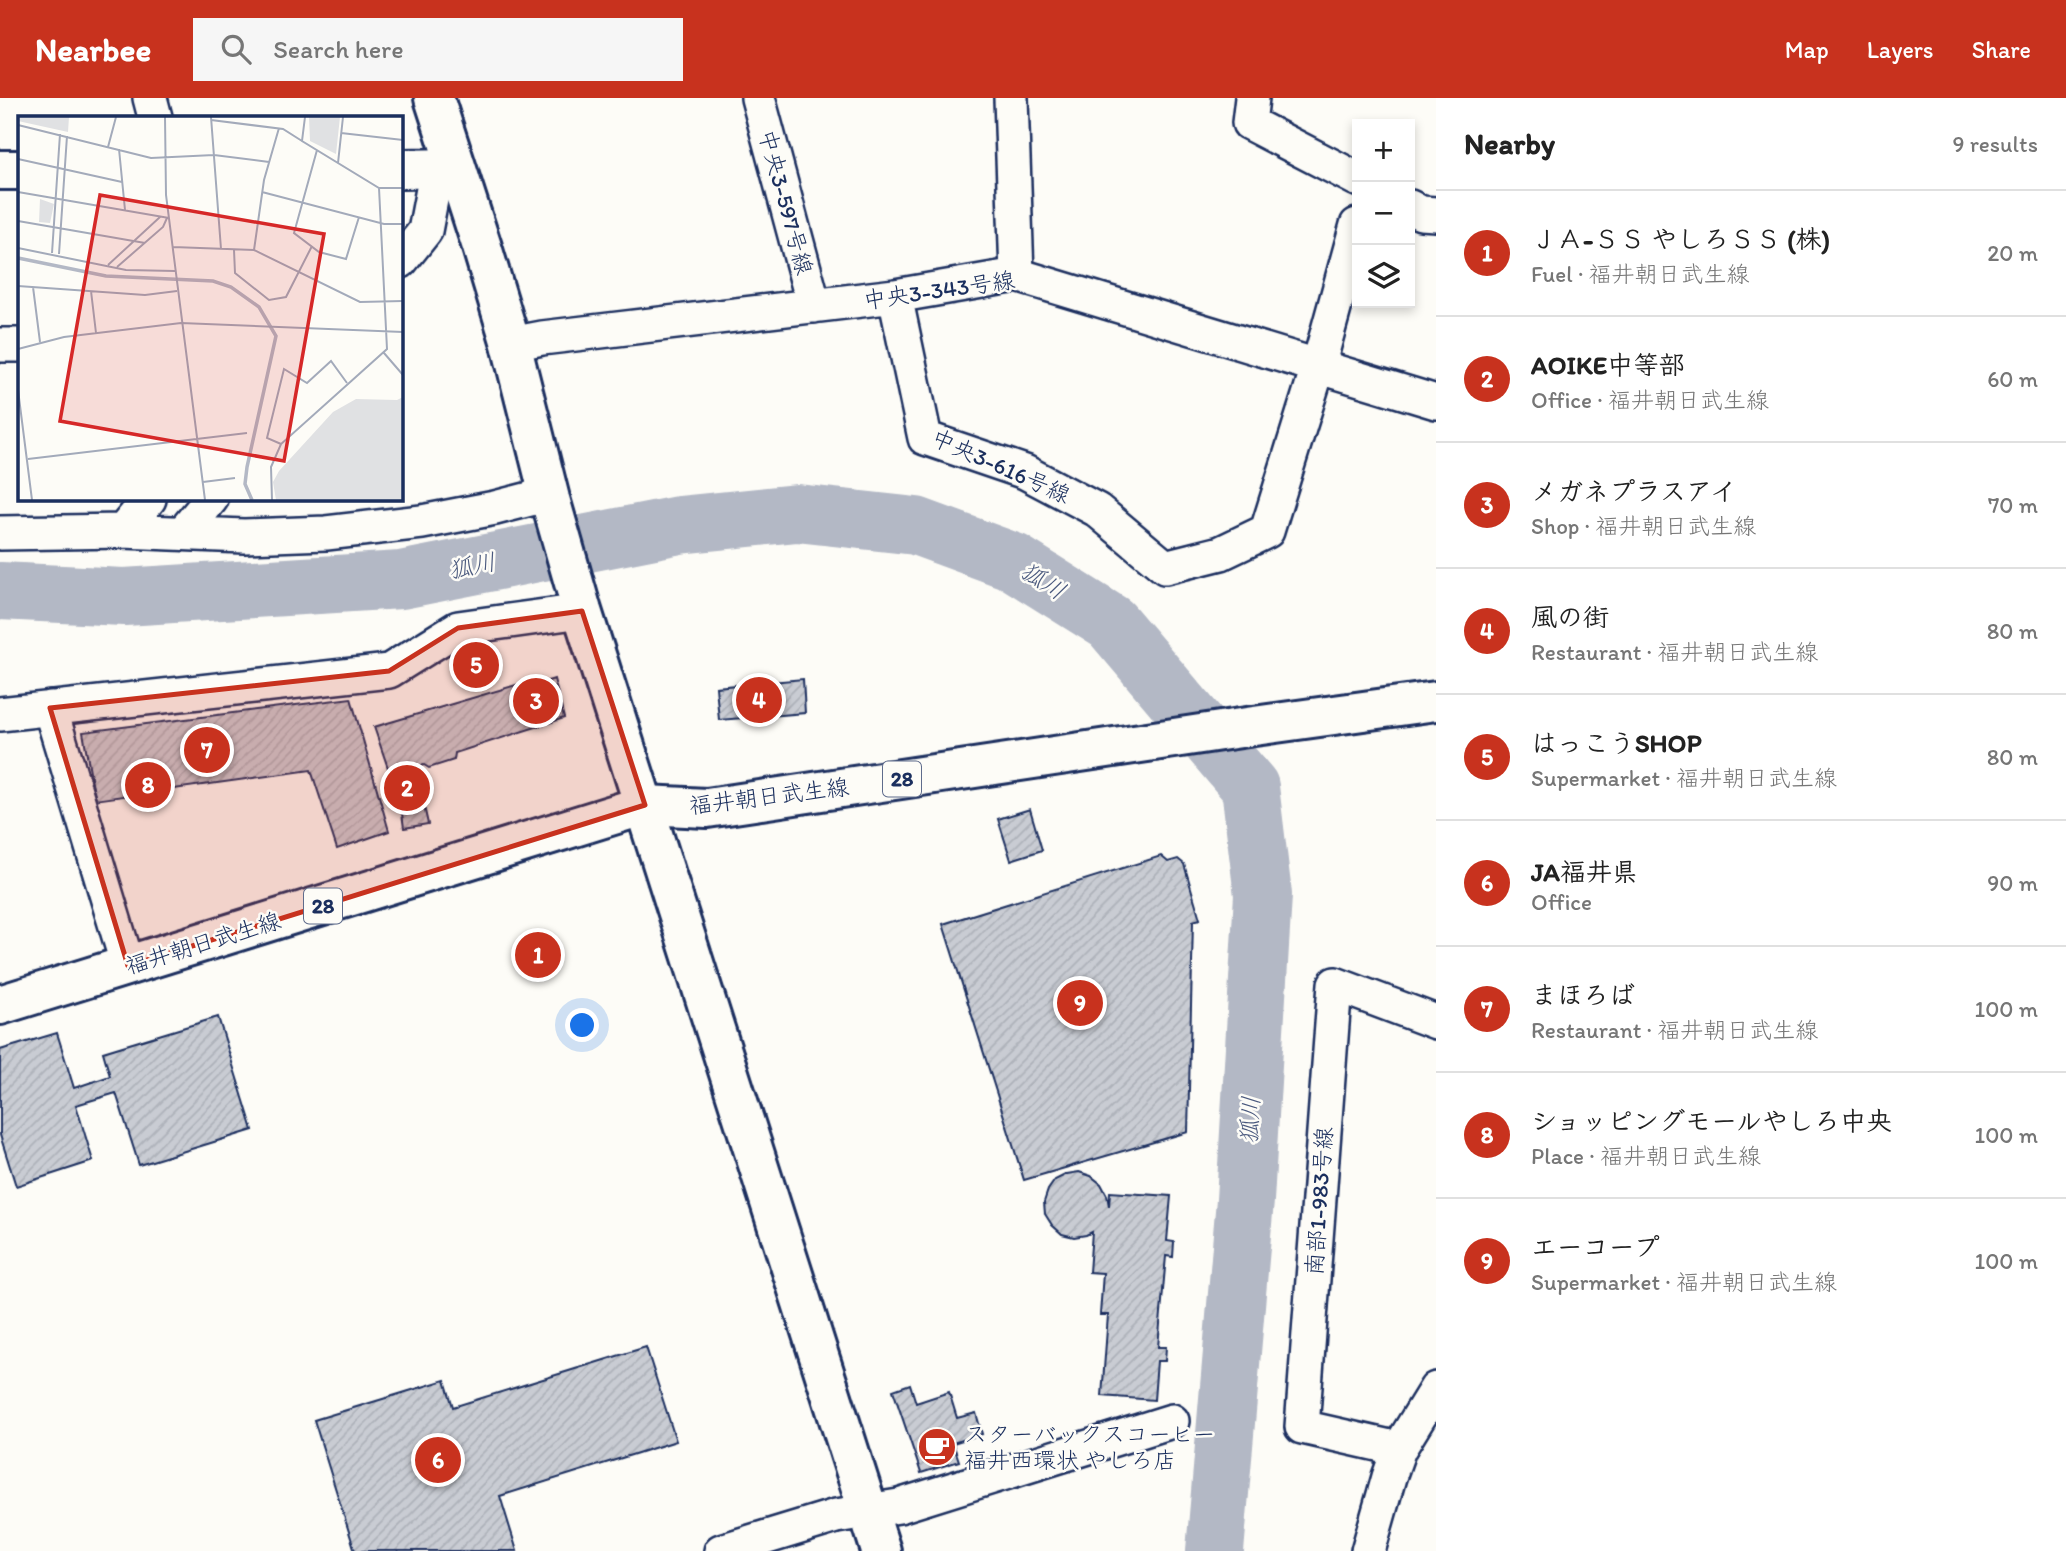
<!DOCTYPE html>
<meta charset="utf-8">
<style>
:root{--surface:#fff;--page:#f6f6f6;--text:#222;--muted:#767676;--line:#e0e0e0;--accent:#c8321e}
body{margin:0;font-family:Itim,"Klee One",sans-serif;background:var(--page);color:var(--text)}
.controls{position:absolute;right:21px;top:21px;display:grid;overflow:hidden;border-radius:0px;box-shadow:0 4px 10px #0003}
.controls button{width:63px;height:63px;display:grid;place-items:center;padding:0;border:0;border-bottom:2px solid var(--line);background:var(--surface);color:var(--text);font:35px sans-serif}
.you{position:absolute;left:583px;top:928px;width:24px;height:24px;margin:-18px;border:5px solid #fff;border-radius:50%;background:#1a73e8;box-shadow:0 0 0 10px #1a73e833}
.badge{display:grid;place-items:center;width:46px;height:46px;border-radius:50%;background:var(--accent);color:#fff;font-size:23px;font-weight:700}
.pin{position:absolute;translate:-50% -50%;border:4px solid #fff;box-shadow:0 2px 7px #0006}
.list{margin:0;padding:0;list-style:none}
h2{display:flex;justify-content:space-between;align-items:center;height:91px;margin:0;padding:0 28px;font-size:30px}
h2 small{font-size:23px;font-weight:400;color:var(--muted)}
.list li{display:grid;grid-template-columns:46px 1fr auto;gap:21px;align-items:center;box-sizing:border-box;height:126px;padding:0 28px;border-top:2px solid var(--line)}
.list b{display:block;font-size:26px;white-space:nowrap}
.list p{margin:0;font-size:23px;white-space:nowrap;color:var(--muted)}
.list em{font-size:23px;font-style:normal;color:var(--muted)}
.icon{flex:none;width:38px;height:38px;fill:none;stroke:currentColor;stroke-width:2;stroke-linecap:round;stroke-linejoin:round}
.map{position:relative;flex:none;width:1436px;height:1453px;overflow:hidden}
header{display:flex;align-items:center;gap:42px;box-sizing:border-box;height:98px;padding:0 35px;background:var(--accent);color:#fff}
header strong{font-size:33px}
nav{display:flex;gap:38px;margin-inline-start:auto;font-size:24px}
.search{width:490px;height:63px;background:var(--page);display:flex;align-items:center;gap:18px;box-sizing:border-box;padding:0 24px;border-radius:0px;color:var(--muted);font-size:26px}
main{display:flex}
aside{flex:1;background:var(--surface)}
.map>svg:first-child{display:block}
.lines{fill:none;stroke-linecap:round;stroke-linejoin:round}
.river{stroke:#b3b8c5;stroke-width:58}
.building{fill:url(#building-hatch);stroke:#1b2f5e;stroke-width:2}
.minor-casing{stroke:#1b2f5e;stroke-width:38}
.tertiary-casing{stroke:#1b2f5e;stroke-width:44}
.primary-casing{stroke:#1b2f5e;stroke-width:44}
.minor{stroke:#fdfcf7;stroke-width:33}
.tertiary{stroke:#fdfcf7;stroke-width:38}
.primary{stroke:#fdfcf7;stroke-width:38}
.marked{fill:#c8321e;fill-opacity:0.2;stroke:#c8321e;stroke-width:5;stroke-linejoin:round}
.labels{text-anchor:middle;stroke-width:5;stroke-linejoin:round;paint-order:stroke}
.shield{fill:#fdfcf7;stroke:#5f6c8c;stroke-width:2}
.shield-label{font-size:21px;font-weight:bold;fill:#1b2f5e}
.street-label{font-size:23px;fill:#1b2f5e;stroke:#fdfcf7}
.poi-label{font-size:23px;fill:#1b2f5e;stroke:#fdfcf7;text-anchor:start}
.water-label{font-size:24px;font-style:italic;fill:#49587d;stroke:#fdfcf7}
.inset-river{fill:none;stroke:#b3b8c5;stroke-width:3.5}
.inset-road{fill:none;stroke:#a3aaba;stroke-width:2}
.view{fill:#d62828;fill-opacity:0.15;stroke:#d62828;stroke-width:3.5}
.inset-edge{fill:none;stroke:#1b2f5e;stroke-width:3.5}
</style>
<header>
<strong>Nearbee</strong>
<div class="search"><svg class="icon" aria-label="search" viewBox="0 0 24 24"><circle cx="10" cy="10" r="6"/><path d="M15 15l6 6"/></svg>Search here</div>
<nav><a>Map</a><a>Layers</a><a>Share</a></nav>
</header>
<main>
<div class="map">
<svg width="1436" height="1453" viewBox="0 0 1436 1453">
<defs>
<pattern id="building-hatch" width="6" height="6" patternUnits="userSpaceOnUse" patternTransform="scale(1.75)"><rect width="6" height="6" fill="#c9ccd3"/><path d="M-1 1l2-2M0 6l6-6M5 7l2-2" fill="none" stroke="#acb0b8"/></pattern>
</defs>
<rect width="100%" height="100%" fill="#fdfcf7"/>
<filter id="ink" filterUnits="userSpaceOnUse"><feTurbulence type="fractalNoise" baseFrequency=".0143" numOctaves="2"/><feDisplacementMap in="SourceGraphic" scale="14" xChannelSelector="R" yChannelSelector="G"/><feConvolveMatrix kernelMatrix="1 2 1 2 8 2 1 2 1" color-interpolation-filters="sRGB"/></filter>
<g filter="url(#ink)">
<g class="lines">
<path class="river" d="M0 493 124 499 401 482 679 427 797 415 916 428 1014 464 1111 525 1250 689 1263 797 1245 1102 1215 1453"/>
</g>
<path class="building" d="M554 581 564 620 455 655 454 662 429 670 424 667 415 669 428 726 404 730 401 708 374 629 533 582 535 587Z
M803 581 805 615 719 622 716 589Z
M351 600 389 733 337 751 311 672 95 702 83 634Z
M1030 711 1042 752 1011 762 998 721Z
M1161 758 1168 764 1178 761 1184 766 1200 821 1193 823 1188 1034 1024 1082 943 826Z
M218 919 253 1032 139 1067 116 995 76 1007 93 1063 16 1088 0 1037V952L57 935 74 990 110 978 103 954Z
M1079 1074 1091 1078 1101 1086 1107 1097 1109 1108 1110 1094 1171 1098 1167 1143 1174 1144 1173 1159 1166 1158 1158 1249H1166L1165 1263H1157L1154 1302 1102 1298 1108 1217H1100L1103 1175 1089 1174 1092 1134 1086 1137 1074 1139 1062 1136 1052 1127 1045 1116 1044 1104 1048 1092 1055 1082 1067 1076Z
M646 1249 676 1343 500 1398 517 1453H355L314 1322 445 1282 453 1309Z
M910 1286 916 1305 949 1294 957 1320 976 1315 982 1336 953 1345 959 1363 921 1375 893 1292Z"/>
<g class="lines">
<defs>
<path id="minor" d="M150 0 155 19
M758 0 814 208
M1011 0 1017 177
M1252 0 1249 25 1357 81
M1410 109 1421 115 1436 116
M401 163 425 133 437 70
M895 198 925 340 1025 374 1097 412 1165 469 1221 455 1267 433 1318 269 1357 127
M511 246 542 240 895 198 1017 177 1436 304
M0 247H19
M123 433 149 401
M0 435 123 433 244 438 326 435 422 424 495 410 530 401 548 392
M183 435 211 401
M50 610 128 868
M0 616 389 573 458 530 582 513
M1399 1351 1302 1329 1335 886 1436 924
M721 1453 836 1418 899 1408 1172 1323
M1368 1453 1389 1379 1399 1351 1436 1291"/>
<path id="tertiary" d="M434 0 482 149 511 246 550 401 582 513 881 1453
M401 71 456 70
M0 72H19"/>
<path id="primary" d="M0 907 645 707 707 710 1254 628 1436 603"/>
</defs>
<use href="#minor" class="minor-casing"/>
<use href="#tertiary" class="tertiary-casing"/>
<use href="#primary" class="primary-casing"/>
<use href="#minor" class="minor"/>
<use href="#tertiary" class="tertiary"/>
<use href="#primary" class="primary"/>
</g>
</g>
<path class="marked" d="M582 513 645 707 128 868 50 610 389 573 458 530Z"/>
<defs>
<symbol id="cafe-disc" viewBox="-11 -11 22 22"><circle r="9.5" fill="#c8321e" stroke="#fdfcf7"/><path d="M-5.5-4.5H6V0H3Q3 3.5 0 3.5H-2.5Q-5.5 3.5-5.5 0ZM3-3.2v2h1.7v-2ZM-6 4.5H4V6H-6Z" fill="#fff"/></symbol>
</defs>
<g fill-rule="evenodd">
<use href="#cafe-disc" x="915" y="1327" width="44" height="44"/>
</g>
<g class="labels">
<g class="shield">
<rect x="883" y="663.5" width="38" height="35" rx="5"/>
<rect x="304" y="790.5" width="38" height="35" rx="5"/>
</g>
<g class="shield-label">
<text x="902" y="688">28</text>
<text x="323" y="815">28</text>
</g>
<g class="street-label">
<text transform="translate(786 104) rotate(75)" y="8">中央3-597号線</text>
<text transform="translate(939 192) rotate(-8)" y="8">中央3-343号線</text>
<text transform="translate(1001 368) rotate(24)" y="8">中央3-616号線</text>
<text transform="translate(769 698) rotate(-7)" y="8">福井朝日武生線</text>
<text transform="translate(203 845) rotate(-17)" y="8">福井朝日武生線</text>
<text transform="translate(1319 1103) rotate(-86)" y="8">南部1-983号線</text>
</g>
<g class="poi-label">
<text x="964" y="1344">スターバックスコーヒー<tspan x="964" dy="26">福井西環状 やしろ店</tspan></text>
</g>
<g class="water-label">
<text transform="translate(472 468) rotate(-11)" y="8">狐川</text>
<text transform="translate(1043 483) rotate(32)" y="8">狐川</text>
<text transform="translate(1250 1022) rotate(-87)" y="8">狐川</text>
</g>
</g>
<g transform="translate(18 18)">
<rect width="385" height="385" fill="#fdfcf7"/>
<path d="M0 1H51L50 16 0 5ZM291 1H322L318 38 292 25ZM22 83 36 88 32 107 21 106Z" fill="#e0e1e3"/>
<path d="M385 281V384H258L255 366 261 355 315 296 338 283 379 284Z" fill="#e0e1e3"/>
<path class="inset-river" d="M0 142 88 160 195 165 213 171 241 191 258 220 229 351 227 368 234 384"/>
<path class="inset-road" d="M147 1 148 79 187 384M193 1 203 133M287 1 284 25 361 72H385M193 4 265 13 284 25M0 9 133 42 196 39 251 46M323 17 385 24M90 31 98 1M101 33 107 94M299 34 276 117 301 136 328 143 341 101M0 43 104 66M320 47 325 1M0 76 151 102M244 76 366 108H385M0 105 127 127M155 131 236 134 342 186 385 185M0 132 108 154 157 155M216 134 217 157 251 184 268 181 294 130M236 134 246 64 261 12M34 137 42 18M41 138 49 20M90 149 142 101M99 151 145 111 149 102M0 170 127 179 159 175M15 171 22 226M73 175 78 217M0 233 46 221 163 207 385 216M366 237 385 259M0 274 14 384M263 328 249 322 266 253 289 267 313 245 329 267M10 343 229 317M185 366 217 362M254 384 253 351 263 328 369 233 361 72"/>
<path class="view" d="M82 79 306 118 266 345 42 305Z"/>
<rect width="385" height="385" class="inset-edge"/>
</g>
</svg>
<div class="controls">
<button>+</button>
<button>−</button>
<button><svg class="icon" aria-label="layers" viewBox="0 0 24 24"><path d="M12 4l9 5-9 5-9-5zM3 14l9 5 9-5"/></svg></button>
</div>
<div class="you"></div>
<div class="pin badge" style="left:538px;top:857px">1</div>
<div class="pin badge" style="left:407px;top:690px">2</div>
<div class="pin badge" style="left:536px;top:603px">3</div>
<div class="pin badge" style="left:759px;top:602px">4</div>
<div class="pin badge" style="left:476px;top:567px">5</div>
<div class="pin badge" style="left:438px;top:1362px">6</div>
<div class="pin badge" style="left:207px;top:652px">7</div>
<div class="pin badge" style="left:148px;top:687px">8</div>
<div class="pin badge" style="left:1080px;top:905px">9</div>
</div>
<aside>
<h2>Nearby<small>9 results</small></h2>
<ul class="list">
<li><span class="badge">1</span><div><b>ＪＡ-ＳＳ やしろＳＳ (株)</b><p>Fuel · 福井朝日武生線</p></div><em>20 m</em></li>
<li><span class="badge">2</span><div><b>AOIKE中等部</b><p>Office · 福井朝日武生線</p></div><em>60 m</em></li>
<li><span class="badge">3</span><div><b>メガネプラスアイ</b><p>Shop · 福井朝日武生線</p></div><em>70 m</em></li>
<li><span class="badge">4</span><div><b>風の街</b><p>Restaurant · 福井朝日武生線</p></div><em>80 m</em></li>
<li><span class="badge">5</span><div><b>はっこうSHOP</b><p>Supermarket · 福井朝日武生線</p></div><em>80 m</em></li>
<li><span class="badge">6</span><div><b>JA福井県</b><p>Office</p></div><em>90 m</em></li>
<li><span class="badge">7</span><div><b>まほろば</b><p>Restaurant · 福井朝日武生線</p></div><em>100 m</em></li>
<li><span class="badge">8</span><div><b>ショッピングモールやしろ中央</b><p>Place · 福井朝日武生線</p></div><em>100 m</em></li>
<li><span class="badge">9</span><div><b>エーコープ</b><p>Supermarket · 福井朝日武生線</p></div><em>100 m</em></li>
</ul>
</aside>
</main>
